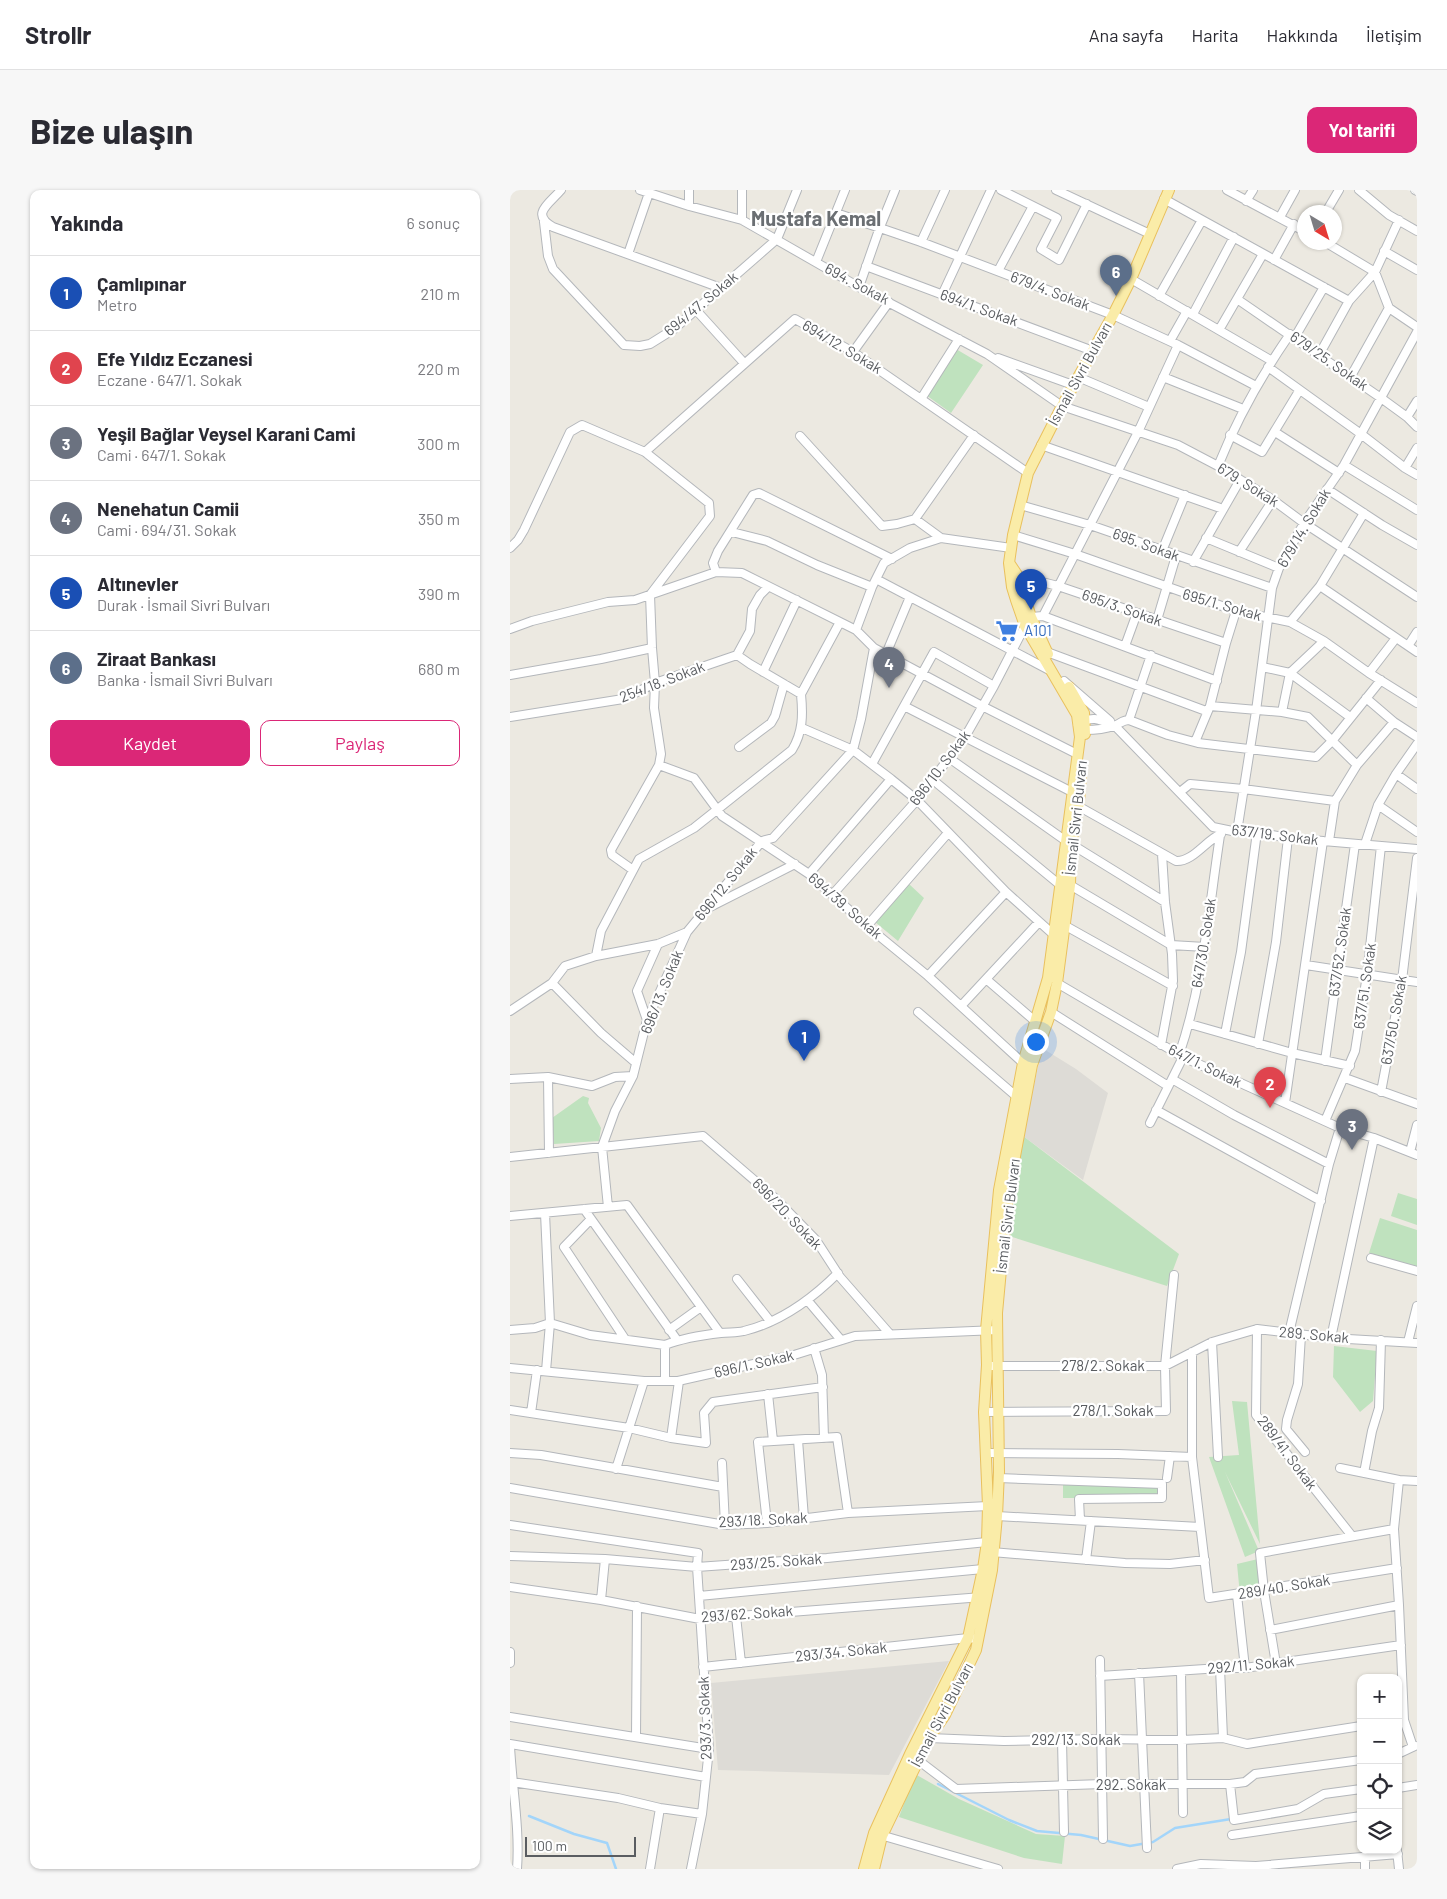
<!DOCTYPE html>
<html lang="tr">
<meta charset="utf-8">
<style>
:root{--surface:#fff;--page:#f7f7f7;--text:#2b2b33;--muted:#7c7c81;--line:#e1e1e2;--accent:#db2777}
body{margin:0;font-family:Barlow,sans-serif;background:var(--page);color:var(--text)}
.controls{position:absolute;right:15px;bottom:15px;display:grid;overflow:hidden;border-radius:10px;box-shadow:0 1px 4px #0004}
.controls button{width:45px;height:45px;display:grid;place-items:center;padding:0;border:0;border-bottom:1px solid var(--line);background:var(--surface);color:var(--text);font:25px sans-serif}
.compass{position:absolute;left:787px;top:15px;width:45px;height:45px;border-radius:50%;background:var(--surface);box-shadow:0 1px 4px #0004;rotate:142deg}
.scale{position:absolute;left:15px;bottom:12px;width:111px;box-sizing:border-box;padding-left:5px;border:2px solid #5a5d61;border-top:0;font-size:14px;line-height:18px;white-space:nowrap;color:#5a5d61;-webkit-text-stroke:4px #fff;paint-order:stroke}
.you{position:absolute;left:525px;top:851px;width:18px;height:18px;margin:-12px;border:4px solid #fff;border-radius:50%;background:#1a73e8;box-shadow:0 0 0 8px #1a73e833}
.badge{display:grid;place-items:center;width:32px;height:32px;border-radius:50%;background:var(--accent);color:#fff;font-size:16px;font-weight:700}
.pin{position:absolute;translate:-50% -41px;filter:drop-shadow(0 1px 2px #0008)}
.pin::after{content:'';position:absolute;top:26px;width:18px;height:15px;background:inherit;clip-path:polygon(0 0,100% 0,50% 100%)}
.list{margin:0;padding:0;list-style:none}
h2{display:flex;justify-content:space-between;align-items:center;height:65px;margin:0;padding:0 20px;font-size:21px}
h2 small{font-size:16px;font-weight:400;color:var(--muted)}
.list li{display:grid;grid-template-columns:32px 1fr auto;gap:15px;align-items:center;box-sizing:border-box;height:75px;padding:0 20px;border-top:1px solid var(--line)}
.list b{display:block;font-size:19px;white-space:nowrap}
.list p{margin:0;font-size:16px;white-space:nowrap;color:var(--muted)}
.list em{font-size:16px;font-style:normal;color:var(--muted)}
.actions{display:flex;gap:10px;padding:15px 20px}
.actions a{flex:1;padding:11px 0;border:1px solid var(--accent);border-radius:10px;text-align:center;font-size:18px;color:var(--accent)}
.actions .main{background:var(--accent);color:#fff}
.icon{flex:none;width:28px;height:28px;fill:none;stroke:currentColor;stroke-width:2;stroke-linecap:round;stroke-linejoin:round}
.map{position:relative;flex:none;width:907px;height:1679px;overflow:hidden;border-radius:10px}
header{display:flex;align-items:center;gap:30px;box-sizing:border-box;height:70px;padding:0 25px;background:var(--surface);border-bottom:1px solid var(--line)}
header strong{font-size:24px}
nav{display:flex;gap:28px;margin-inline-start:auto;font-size:18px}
.intro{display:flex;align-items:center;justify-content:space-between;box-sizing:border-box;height:120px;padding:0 30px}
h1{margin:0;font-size:35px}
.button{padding:12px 22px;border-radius:10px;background:var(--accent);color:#fff;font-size:18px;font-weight:700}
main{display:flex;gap:30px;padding:0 30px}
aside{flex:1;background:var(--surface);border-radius:10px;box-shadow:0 1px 4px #0004}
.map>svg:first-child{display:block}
.industrial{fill:#dddbd6}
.green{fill:#bfe2be}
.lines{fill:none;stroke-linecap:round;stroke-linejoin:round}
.stream{stroke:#a3d5fa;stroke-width:2.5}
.minor-casing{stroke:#b4b7bb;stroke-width:10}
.major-casing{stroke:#e9c05d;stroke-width:12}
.minor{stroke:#fff;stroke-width:8}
.major{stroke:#faeca8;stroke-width:10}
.labels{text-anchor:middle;stroke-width:4.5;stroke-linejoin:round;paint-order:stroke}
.street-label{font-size:15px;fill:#5a5d61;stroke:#fff}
.shop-label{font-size:15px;fill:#366cbe;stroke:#fff;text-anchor:start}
.district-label{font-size:20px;font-weight:bold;fill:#6b6f73;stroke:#fff}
</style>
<header>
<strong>Strollr</strong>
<nav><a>Ana sayfa</a><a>Harita</a><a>Hakkında</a><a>İletişim</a></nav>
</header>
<div class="intro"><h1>Bize ulaşın</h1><a class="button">Yol tarifi</a></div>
<main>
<aside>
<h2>Yakında<small>6 sonuç</small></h2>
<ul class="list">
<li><span class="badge" style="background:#1a4fb4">1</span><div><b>Çamlıpınar</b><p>Metro</p></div><em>210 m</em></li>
<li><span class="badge" style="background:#e0444e">2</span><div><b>Efe Yıldız Eczanesi</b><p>Eczane · 647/1. Sokak</p></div><em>220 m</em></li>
<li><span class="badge" style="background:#6b7280">3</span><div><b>Yeşil Bağlar Veysel Karani Cami</b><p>Cami · 647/1. Sokak</p></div><em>300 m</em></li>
<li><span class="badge" style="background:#6b7280">4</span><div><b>Nenehatun Camii</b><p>Cami · 694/31. Sokak</p></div><em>350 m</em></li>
<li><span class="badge" style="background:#1a4fb4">5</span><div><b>Altınevler</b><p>Durak · İsmail Sivri Bulvarı</p></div><em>390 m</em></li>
<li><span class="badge" style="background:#5c6f8a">6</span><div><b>Ziraat Bankası</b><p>Banka · İsmail Sivri Bulvarı</p></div><em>680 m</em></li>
</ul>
<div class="actions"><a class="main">Kaydet</a><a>Paylaş</a></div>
</aside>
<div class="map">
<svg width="907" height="1679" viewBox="0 0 907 1679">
<rect width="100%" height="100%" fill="#ece9e1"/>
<path class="industrial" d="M532 858 566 879 598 903 573 990 513 946Z
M439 1471 379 1585 208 1580 201 1493Z"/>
<path class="green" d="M446 159 473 175 441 223 416 205Z
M399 694 414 708 388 751 365 732Z
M73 906 79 908 78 913 91 938 89 951 44 954 42 928Z
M513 946 669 1064 657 1096 499 1046Z
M888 1003 907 1009V1035L881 1026Z
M870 1028 907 1040V1078L859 1063Z
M824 1156 867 1161 863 1211 850 1222 823 1187Z
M722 1211 737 1212 750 1354 715 1282 749 1361 735 1367 699 1267 729 1265Z
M553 1293 652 1294V1308H553Z
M748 1369 753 1401 730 1405 727 1374Z
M405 1584 449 1609 526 1644 555 1646 552 1674 514 1668 389 1627Z"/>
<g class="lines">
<path class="stream" d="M428 1594 499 1630 527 1641 571 1645 620 1656 643 1652 665 1638 721 1629
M19 1626 64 1644 97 1653 106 1679"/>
<defs>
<path id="minor" d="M51 0C39 14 20 24 43 37L211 98
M130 0 179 16 232 30 349 97 477 164 552 216 668 255 708 276 763 310 794 333 907 407
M491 0 547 28 531 59 549 70 577 14
M546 0 640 44
M717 0 794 41
M849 0 879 25 907 41
M905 0 907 1
M654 9 839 111
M736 11 743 0
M179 16V0
M816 22 829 0
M326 23 411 52 603 125 668 155 746 196
M770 27 785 0
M232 30V0
M34 32 38 66 43 79 114 155 130 156 140 154 164 139 267 49 287 0
M411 52 435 0
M815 52 865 82 879 118 907 137
M874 61 907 80
M118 64 139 3
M764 70 784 34
M306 72 335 0
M356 76 583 161
M488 81 523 16
M621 89 762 171
M349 97 370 37 385 0
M432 105 481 0
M649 106 692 30
M727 109 871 208 897 227 907 237
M186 120 234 173
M683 124 724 47
M709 140 753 64
M785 147 814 97
M660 151 677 121
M343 162 379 112
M809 165 839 111 865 82 889 30
M488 168 563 195
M758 177 851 244 895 278 907 285
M841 186 879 118
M568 187 639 217
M653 187 733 219
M411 209 449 149
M897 227 907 211
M765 242 829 283
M720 245 752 262 789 201
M290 246 372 336 387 334 405 329 431 348
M531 255 713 319
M135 262 285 129 343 162 518 283
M834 275 907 320
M708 276C727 229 751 186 780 144
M895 278 907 258
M817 299 872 335 907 355
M510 315 580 335 762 398
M405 329 464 245
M222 342 257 351 307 375 362 397
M503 345 565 364 726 421 780 432 814 451 859 483 907 513
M696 348 769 378
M0 358 8 350 14 340 60 242 72 235 135 262 199 313 200 326 140 405 142 458 145 493 144 518 151 564 149 575 101 660 102 665 123 680
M652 361 675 305
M729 362 763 310
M683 372 730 290
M206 382 203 373 208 361 243 305 249 303 382 369
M508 386 548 396 716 453
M366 389 541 481
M810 396 907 462
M533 426 628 242 668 155
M521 427 533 426 707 491
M647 430 666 366
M780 432 810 396 854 323
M0 439 22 431 98 412 125 410 206 382 232 383 346 440 364 458 472 516 567 564
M346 440 362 397 374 373 400 358 431 348 501 358
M615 456 627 423
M898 456 907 442
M537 462 696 521
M376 464 400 407
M752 477 780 483 840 527
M253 482 287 410
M859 483 886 448
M0 485 91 469 142 458
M871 490 822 551 806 567 688 553 658 545 619 530C612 530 610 534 604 536 595 539 584 540 575 540L568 535C582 524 591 530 605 536L703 637 727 642H747L778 648 907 659
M554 491 600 531
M291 504 330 432
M856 508 884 532 907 547
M394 516 562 602
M700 516 716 453 726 421
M772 522 780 483 814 451
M0 527 113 509 145 493 227 465 240 441 242 419 250 405 258 397
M619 530 641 465
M292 538 343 560 381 589 407 610 496 702 544 745
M685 552 700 516 772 522 798 527 847 575
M229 557 261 533 265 526 274 494
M439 568 556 651
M362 574 424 462 484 496
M149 575 184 588 212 626 299 684 357 736 418 786 513 873
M886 584 907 599
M423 590 550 695
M670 602 680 594 733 599 825 611
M868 615 907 642
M568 616 666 671C683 672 696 650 711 644
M727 642 746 521 762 398 769 378 794 333 834 275 907 142
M819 651 825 611 847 575 884 532
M561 654 655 712
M855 654 868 615 886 584 907 554
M299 684 381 589
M560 695 661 755 695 757
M323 704 407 610 455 547 484 496 515 436
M200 717 285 674
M554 735 663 796
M357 736 438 643
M86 766 91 741 129 669 184 638 282 560C293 542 293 525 291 504L240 474 227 465
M796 775 907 792
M418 786 496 702
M476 789 526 832
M42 793 91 843 126 873
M547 793 673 867 830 938 864 948 907 965
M451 816 529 732
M0 821 42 793 55 776 86 766 148 754 177 742 252 651 263 648 343 560 351 529 364 458
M408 822 507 907
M541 822 658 896
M137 830 127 801 148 754
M680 834 782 863 840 876
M715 844 731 762 747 642
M748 854 766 752 778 648
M651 855 663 791 662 764 655 712 652 664
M669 865C694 792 699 715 711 639
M815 871 845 654
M38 887 39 963
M835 888 907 914
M0 889 38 887 82 896 105 887 123 886 137 830 177 742
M662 889 724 925 819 974
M871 902 892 790 907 668
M775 913 813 651
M646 920 811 1011
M815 931 845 861 857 785 871 656
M640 933 673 867
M900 962 907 935
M0 967 193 946 265 1008 306 1050 330 1087 379 1143
M98 1017 92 957 105 921 123 886
M74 1019 167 1150
M35 1023 40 1133 36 1181
M0 1026 117 1015 210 1143
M81 1029 54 1057 115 1149
M861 1068 907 1081
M227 1089 260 1131
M298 1111 331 1150
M747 1139 746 1225 842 1346
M0 1140 25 1138 40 1133 80 1145 155 1155C173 1148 193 1145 211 1143 219 1142 227 1143 234 1141 271 1132 302 1109 328 1083
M159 1140 191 1117
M779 1143 819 974 830 938
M791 1145 788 1194 777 1230 776 1239 795 1262
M821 1148 864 948
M702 1152 708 1267
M898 1152 907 1116
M155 1155V1191
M304 1158 312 1185 314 1248
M682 1162V1267L699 1408 887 1378
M482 1176H655L702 1152 747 1139 821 1148 907 1153
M0 1178 134 1191H168L284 1165 345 1146 487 1140
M258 1204 263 1251
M0 1220 119 1238 161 1248 196 1253 194 1223 203 1212 313 1197
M474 1222 656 1221 655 1176 664 1085
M21 1223 27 1180
M161 1248 169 1191
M288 1250 294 1328
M0 1263 31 1265 213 1297
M476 1263 608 1264 682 1267
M212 1273 215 1335
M830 1278 889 1290
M106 1279 134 1191
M854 1283 862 1241 869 1218 871 1150
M488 1288 652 1294V1308L569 1309 570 1330
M657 1288 660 1266
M0 1298 215 1335 257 1333 338 1323 478 1316
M487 1326 690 1337
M257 1333 248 1252 327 1247 338 1323
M0 1335 188 1363 187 1377 199 1559 192 1624 181 1679
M482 1362 615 1373 660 1374 695 1370
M0 1366 95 1369
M576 1370 581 1331
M0 1397 91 1410 190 1429 472 1407
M727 1405 735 1478
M189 1406 473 1379
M91 1410 95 1369 187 1377 317 1368 477 1352
M226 1426 231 1473
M760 1440 889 1415
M0 1462V1473
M590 1470 593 1649
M766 1474 754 1401 750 1363 884 1339
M193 1477 458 1448 468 1449
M710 1478 713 1548
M671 1481 673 1623
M629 1483 637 1658
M590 1486 710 1478H735L891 1455
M0 1527 199 1559
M126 1547 127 1416
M419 1548 494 1551 592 1549 672 1550 713 1548 737 1554 851 1536
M552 1550 554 1642
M0 1554 196 1587
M0 1556C2 1597 10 1638 7 1679
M903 1557 894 1530 889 1415 884 1339 889 1290 907 1291
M400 1564 446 1599 592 1594H720L735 1592 745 1584 851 1570
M888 1564 905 1556
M2 1592 108 1608 150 1618 192 1624
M720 1594 724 1630 788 1619 814 1604 851 1599
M888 1598 907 1595
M367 1644 488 1679
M722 1645 851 1626
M887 1660 889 1679
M855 1668V1679
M140 1679 150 1618
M667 1679 691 1674 746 1676 888 1664"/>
<path id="major" d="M500 374 508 386 521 427 538 464
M559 497 574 523 575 544
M354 1679 364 1643 400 1564 458 1448 473 1379 477 1352 478 1316 474 1222 477 1175 476 1140 489 1000 513 873 538 788 570 547 567 525 515 436 506 410 502 397 499 373 503 345 518 283 552 216 603 125 621 89 659 0
M364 1679 372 1646 419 1548 435 1525 466 1460 482 1380 487 1326 489 1282 487 1123 498 1004 522 875 541 822 547 793 560 695 561 654 569 612 571 583"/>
</defs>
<use href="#minor" class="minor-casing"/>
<use href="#major" class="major-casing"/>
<use href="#minor" class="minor"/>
<use href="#major" class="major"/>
</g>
<defs>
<symbol id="supermarket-bare" viewBox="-9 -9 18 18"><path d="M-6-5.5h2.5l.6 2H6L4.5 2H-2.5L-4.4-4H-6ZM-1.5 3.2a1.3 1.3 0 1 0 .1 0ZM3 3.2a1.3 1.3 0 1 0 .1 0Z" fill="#3f7fe0" stroke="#fff" stroke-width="2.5" paint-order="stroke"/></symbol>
</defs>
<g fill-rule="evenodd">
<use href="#supermarket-bare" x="481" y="425" width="32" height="32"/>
</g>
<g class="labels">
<g class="street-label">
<text transform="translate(347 94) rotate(28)" y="5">694. Sokak</text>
<text transform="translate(540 101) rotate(21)" y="5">679/4. Sokak</text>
<text transform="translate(191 114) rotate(-40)" y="5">694/47. Sokak</text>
<text transform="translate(469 118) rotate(20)" y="5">694/1. Sokak</text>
<text transform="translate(332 157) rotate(31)" y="5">694/12. Sokak</text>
<text transform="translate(819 171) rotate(35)" y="5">679/25. Sokak</text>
<text transform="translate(570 184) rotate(-61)" y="5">İsmail Sivri Bulvarı</text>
<text transform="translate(738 295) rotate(32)" y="5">679. Sokak</text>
<text transform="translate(794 338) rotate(-59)" y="5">679/14. Sokak</text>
<text transform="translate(636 355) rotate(20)" y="5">695. Sokak</text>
<text transform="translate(712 415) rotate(16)" y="5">695/1. Sokak</text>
<text transform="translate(612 418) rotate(19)" y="5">695/3. Sokak</text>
<text transform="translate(152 492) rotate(-21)" y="5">254/18. Sokak</text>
<text transform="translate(430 578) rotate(-53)" y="5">696/10. Sokak</text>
<text transform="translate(566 628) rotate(-84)" y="5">İsmail Sivri Bulvarı</text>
<text transform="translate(765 645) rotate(7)" y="5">637/19. Sokak</text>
<text transform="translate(216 694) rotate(-51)" y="5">696/12. Sokak</text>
<text transform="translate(335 716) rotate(41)" y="5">694/39. Sokak</text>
<text transform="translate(694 753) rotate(-81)" y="5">647/30. Sokak</text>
<text transform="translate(830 762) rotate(-82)" y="5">637/52. Sokak</text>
<text transform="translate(855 796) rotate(-82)" y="5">637/51. Sokak</text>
<text transform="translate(152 802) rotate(-68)" y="5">696/13. Sokak</text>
<text transform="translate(884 830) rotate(-80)" y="5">637/50. Sokak</text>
<text transform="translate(695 876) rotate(26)" y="5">647/1. Sokak</text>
<text transform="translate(277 1024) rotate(46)" y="5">696/20. Sokak</text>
<text transform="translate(498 1026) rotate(-83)" y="5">İsmail Sivri Bulvarı</text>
<text transform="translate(804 1145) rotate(5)" y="5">289. Sokak</text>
<text transform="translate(244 1174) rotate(-13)" y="5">696/1. Sokak</text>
<text x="593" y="1181">278/2. Sokak</text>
<text x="603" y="1226">278/1. Sokak</text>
<text transform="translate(777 1263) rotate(53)" y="5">289/41. Sokak</text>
<text transform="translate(253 1330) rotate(-3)" y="5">293/18. Sokak</text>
<text transform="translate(266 1372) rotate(-4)" y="5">293/25. Sokak</text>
<text transform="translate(774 1397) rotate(-9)" y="5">289/40. Sokak</text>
<text transform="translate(237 1424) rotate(-4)" y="5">293/62. Sokak</text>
<text transform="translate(331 1462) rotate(-6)" y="5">293/34. Sokak</text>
<text transform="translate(741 1475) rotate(-5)" y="5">292/11. Sokak</text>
<text transform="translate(432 1525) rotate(-62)" y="5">İsmail Sivri Bulvarı</text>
<text transform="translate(195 1528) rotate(-92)" y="5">293/3. Sokak</text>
<text x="566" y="1555">292/13. Sokak</text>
<text x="621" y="1600">292. Sokak</text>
</g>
<g class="shop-label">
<text x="514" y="446">A101</text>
</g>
<g class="district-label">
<text x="306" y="36">Mustafa Kemal</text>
</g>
</g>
</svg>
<div class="controls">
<button>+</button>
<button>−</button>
<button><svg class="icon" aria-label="locate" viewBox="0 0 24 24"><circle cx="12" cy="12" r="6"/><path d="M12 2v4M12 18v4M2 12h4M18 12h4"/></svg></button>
<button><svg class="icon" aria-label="layers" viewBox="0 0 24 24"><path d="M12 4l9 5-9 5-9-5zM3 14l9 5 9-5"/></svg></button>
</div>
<svg class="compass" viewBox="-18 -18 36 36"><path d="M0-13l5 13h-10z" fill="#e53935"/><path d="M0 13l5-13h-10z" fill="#7c7c81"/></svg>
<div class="scale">100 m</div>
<div class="you"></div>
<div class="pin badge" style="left:294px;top:871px;background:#1a4fb4">1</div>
<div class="pin badge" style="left:760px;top:918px;background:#e0444e">2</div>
<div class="pin badge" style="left:842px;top:960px;background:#6b7280">3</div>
<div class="pin badge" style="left:379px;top:498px;background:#6b7280">4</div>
<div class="pin badge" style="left:521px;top:420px;background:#1a4fb4">5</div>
<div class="pin badge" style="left:606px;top:106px;background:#5c6f8a">6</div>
</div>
</main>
